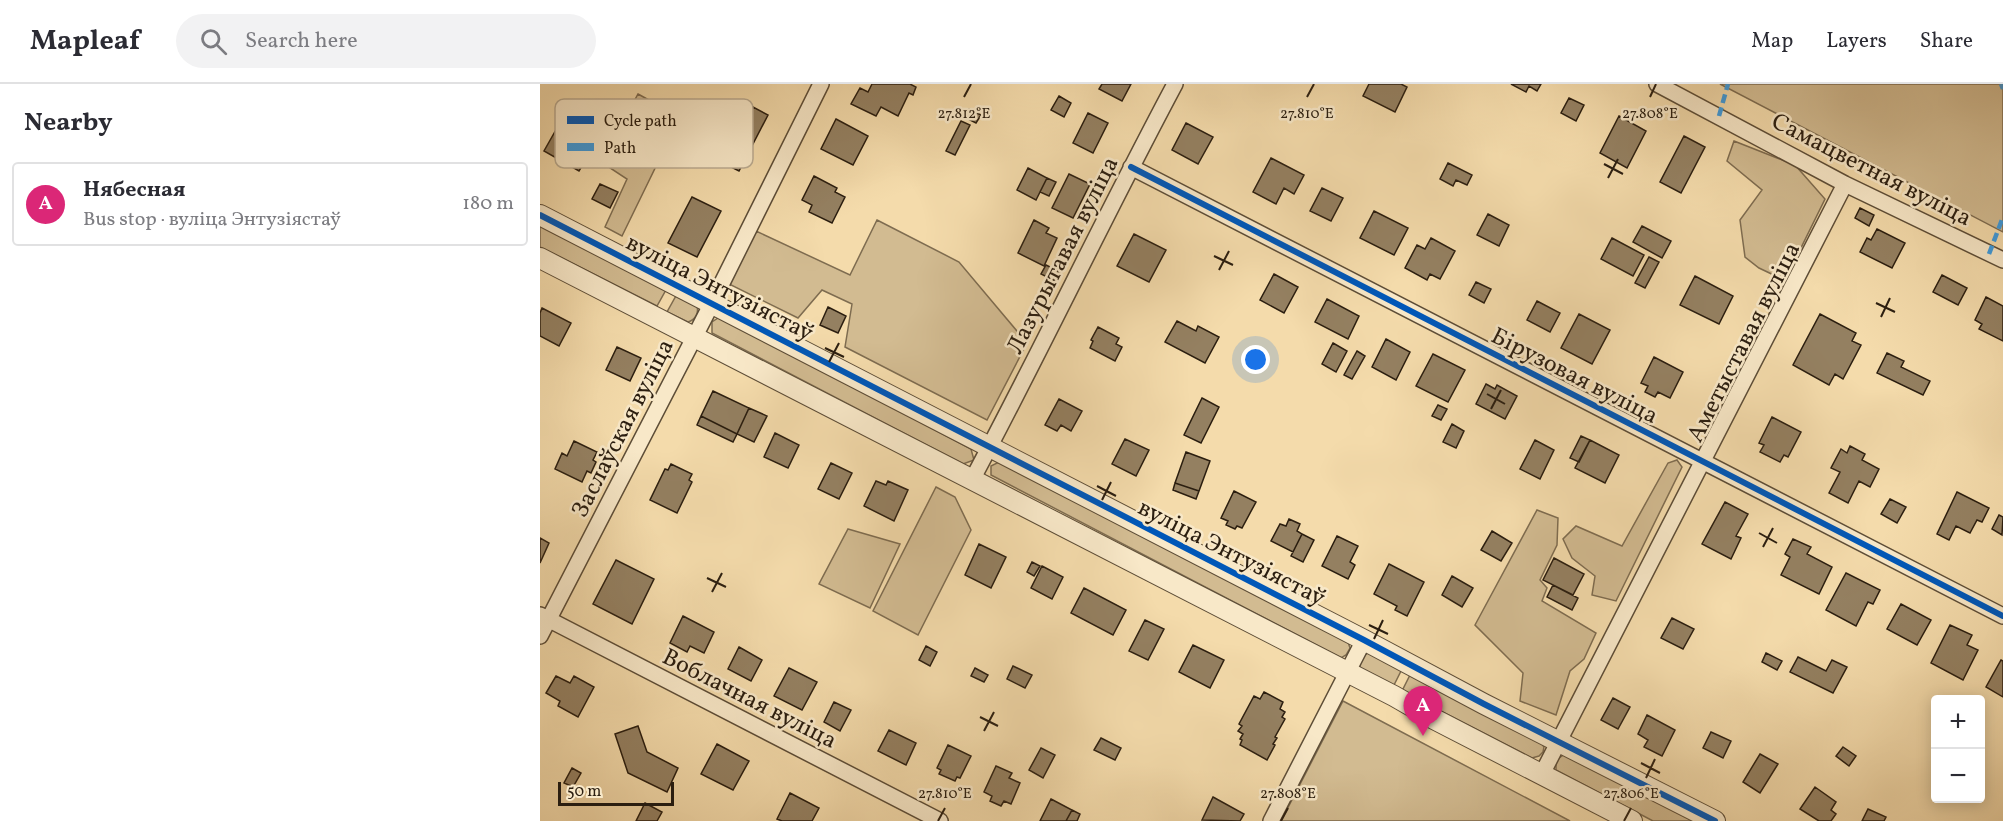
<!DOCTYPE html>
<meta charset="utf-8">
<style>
:root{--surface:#fff;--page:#f2f2f3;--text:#2b2b33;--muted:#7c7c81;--line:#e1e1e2;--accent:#db2777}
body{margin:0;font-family:Vollkorn,serif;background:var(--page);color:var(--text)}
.controls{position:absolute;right:18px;bottom:18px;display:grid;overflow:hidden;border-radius:6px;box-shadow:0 3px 15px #0003}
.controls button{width:54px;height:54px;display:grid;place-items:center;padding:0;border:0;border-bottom:2px solid var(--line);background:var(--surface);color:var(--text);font:30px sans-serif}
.scale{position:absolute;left:18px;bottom:15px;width:116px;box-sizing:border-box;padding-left:6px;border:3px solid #2b1e10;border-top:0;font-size:16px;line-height:21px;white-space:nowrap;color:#2b1e10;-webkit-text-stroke:4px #f8e8c8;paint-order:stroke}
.you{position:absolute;left:716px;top:276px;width:21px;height:21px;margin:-15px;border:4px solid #fff;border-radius:50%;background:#1a73e8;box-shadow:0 0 0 9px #1a73e833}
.badge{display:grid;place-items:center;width:39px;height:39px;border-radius:50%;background:var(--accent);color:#fff;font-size:20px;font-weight:700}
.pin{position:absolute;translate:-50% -50px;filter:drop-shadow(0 2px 3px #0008)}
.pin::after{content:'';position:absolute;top:32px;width:21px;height:18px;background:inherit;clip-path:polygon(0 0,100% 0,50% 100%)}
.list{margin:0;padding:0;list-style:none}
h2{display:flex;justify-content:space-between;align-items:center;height:78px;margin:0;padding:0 24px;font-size:26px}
h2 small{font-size:20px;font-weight:400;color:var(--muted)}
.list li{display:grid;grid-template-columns:39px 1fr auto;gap:18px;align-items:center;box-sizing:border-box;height:84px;margin:0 12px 12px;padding:0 12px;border:2px solid var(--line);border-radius:6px}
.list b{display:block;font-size:22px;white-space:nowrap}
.list p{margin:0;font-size:20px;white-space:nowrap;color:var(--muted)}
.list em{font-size:20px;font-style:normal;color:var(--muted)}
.icon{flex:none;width:33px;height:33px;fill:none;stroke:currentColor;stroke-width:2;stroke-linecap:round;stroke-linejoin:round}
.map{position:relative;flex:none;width:1463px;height:737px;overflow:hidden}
header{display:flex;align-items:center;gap:36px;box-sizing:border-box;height:84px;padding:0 30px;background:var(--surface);border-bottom:2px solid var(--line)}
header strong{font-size:28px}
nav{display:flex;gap:33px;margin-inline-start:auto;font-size:21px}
.search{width:420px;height:54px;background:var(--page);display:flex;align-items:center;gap:15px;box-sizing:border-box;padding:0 21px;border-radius:33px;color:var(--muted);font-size:22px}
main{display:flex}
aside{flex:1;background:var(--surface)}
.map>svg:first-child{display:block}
.green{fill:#d2bb91;stroke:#7e6c50;stroke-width:1.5}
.building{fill:#948061;stroke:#2b1e10;stroke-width:1.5}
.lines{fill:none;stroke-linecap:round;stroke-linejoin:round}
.minor-casing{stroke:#5d4d37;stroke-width:18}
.tertiary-casing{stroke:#5d4d37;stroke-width:22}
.minor{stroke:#f8e8c8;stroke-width:15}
.tertiary{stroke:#f8e8c8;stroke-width:20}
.quiet{stroke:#3d9bde;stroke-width:4.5;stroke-dasharray:9 4.5;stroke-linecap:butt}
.cycleway-casing{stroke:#f8e8c8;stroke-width:10}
.cycleway{stroke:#0057b8;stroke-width:6}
.ticks{fill:none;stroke:#2b1e10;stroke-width:2}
.labels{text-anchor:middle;stroke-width:5;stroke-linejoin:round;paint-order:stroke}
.street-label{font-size:24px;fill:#2b1e10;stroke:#f8e8c8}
.key{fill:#f8e8c8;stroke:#baab91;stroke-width:1.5}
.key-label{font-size:16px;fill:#2b1e10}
.ticks-label{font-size:15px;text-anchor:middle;fill:#2b1e10;stroke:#f8e8c8;stroke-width:5;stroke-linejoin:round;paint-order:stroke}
</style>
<header>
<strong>Mapleaf</strong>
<div class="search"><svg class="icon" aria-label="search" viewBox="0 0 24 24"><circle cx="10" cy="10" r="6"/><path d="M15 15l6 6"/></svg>Search here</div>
<nav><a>Map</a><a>Layers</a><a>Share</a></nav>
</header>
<main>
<aside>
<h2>Nearby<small></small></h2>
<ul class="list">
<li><span class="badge">A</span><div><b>Нябесная</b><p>Bus stop · вуліца Энтузіястаў</p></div><em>180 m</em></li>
</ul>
</aside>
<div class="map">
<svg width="1463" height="737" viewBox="0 0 1463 737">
<rect width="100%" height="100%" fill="#f4dbab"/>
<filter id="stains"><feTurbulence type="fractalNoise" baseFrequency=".00333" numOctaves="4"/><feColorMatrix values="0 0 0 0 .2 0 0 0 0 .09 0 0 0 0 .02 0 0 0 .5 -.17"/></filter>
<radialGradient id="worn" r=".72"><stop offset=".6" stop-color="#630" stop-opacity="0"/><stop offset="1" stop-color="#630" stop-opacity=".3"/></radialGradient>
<path class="green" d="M1180 0H1463V148Z
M98 10 140 33 82 152 65 143 87 95 61 78Z
M1194 57 1255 81 1285 115 1253 180 1238 193 1219 184 1205 173 1200 136 1222 106 1187 77Z
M337 136 419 178 487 259 447 336 305 263 312 220 282 206 258 234 189 200 216 147 310 191Z
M0 140 127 204 117 222 0 163Z
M137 210 157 222C159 230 155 236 148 238L127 228Z
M181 232 431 365 434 376 423 380 172 249V238Z
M1137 376 1142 383 1076 517 1052 511 1055 492 1032 474 1023 455 1036 442 1082 462 1128 379Z
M459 378 808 558 810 564 806 571 801 574 451 391V382Z
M396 403 415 413 431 446 378 551 333 527Z
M997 426 1018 434 1017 461 1000 496 1007 504 1002 517 1056 549 1044 575 1030 587 1016 631 980 617 983 589 935 541Z
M308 445 360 460 330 524 279 500Z
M829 568 862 585 853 603 820 586C819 578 822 572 829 568Z
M870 591 1000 657 1004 663 1003 668 999 672 992 674 862 607Z
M803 617 1030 737H741Z
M1025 670 1156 737H1113L1016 686V676Z"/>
<path class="building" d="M332 0H370L376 3 373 11 369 9 358 32 341 23 336 32 311 20 320 4 328 8Z
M562 0H591L582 17 559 5Z
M829 0H861L867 3 855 28 823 12Z
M971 0H1001L997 7 989 2 986 8Z
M519 12 531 19 524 33 511 26Z
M1029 14 1044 21 1036 37 1021 29Z
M199 22 210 28 213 23 228 31 199 87 173 74Z
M429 25 441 31 436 39 424 33Z
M548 29 568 39 553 69 533 59Z
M1079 32 1106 47 1087 84 1060 69Z
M296 35 328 52 313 81 281 65Z
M421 37 430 41 415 71 406 67Z
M646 39 673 53 658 80 632 66Z
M17 44 39 57 42 50 54 57 50 64 52 65 39 87 4 67Z
M1144 52 1165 63 1141 109 1120 98Z
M731 74 764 91 754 110 744 104 736 120 713 108Z
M908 79 932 91 927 101 916 96 913 102 900 95Z
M488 84 507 94 496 116 477 106Z
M529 90 550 100 533 134 512 124Z
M274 92 297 104 295 108 305 113 292 139 269 128 272 121 262 116Z
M507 94 516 98 509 112 500 108Z
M60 100 78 108 70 124 52 115Z
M782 104 803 114 791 137 770 127Z
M152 113 181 127 157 173 128 159Z
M1320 124 1334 131 1329 142 1315 134Z
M834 127 868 144 854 171 820 154Z
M948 130 969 141 959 162 937 151Z
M494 136 509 144 506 149 517 154 504 182 478 169Z
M1102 142 1131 157 1122 174 1093 158Z
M1337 145 1365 159 1352 184 1320 168 1327 154 1331 156Z
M594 150 626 166 609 198 577 182Z
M891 154 915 167 900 195 890 190 887 196 865 184 877 161 885 165Z
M1072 154 1104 171 1093 192 1061 175Z
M1109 173 1119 178 1105 204 1095 199Z
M506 181 520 188 515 197 501 190Z
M734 190 758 203 744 229 720 216Z
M1402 191 1427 204 1418 221 1393 208Z
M1155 192 1193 212 1179 240 1140 221Z
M936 198 951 205 944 219 929 211Z
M1446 213 1463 222V257L1439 245 1442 240 1435 236Z
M787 215 819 232 808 255 775 238Z
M997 217 1020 229 1010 248 987 236Z
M288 223 306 232 298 249 280 241Z
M2 224 31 239 19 262 0 252V229Z
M1039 230 1070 246 1052 280 1021 264Z
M1280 230 1316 249 1312 257 1321 261 1303 295 1295 290 1289 301 1253 281Z
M637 237 656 247 658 242 679 253 665 279 625 258Z
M558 243 579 254 576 260 582 263 575 277 550 264 553 257 551 256Z
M846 255 870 268 856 296 832 283Z
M793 259 807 267 796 288 782 280Z
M77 263 101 274 90 297 66 286Z
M817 267 825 272 812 295 804 291Z
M1347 269 1364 277 1361 283 1390 297 1383 311 1337 289Z
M893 270 925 286 908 318 876 302Z
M1114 273 1143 288 1130 314 1118 308 1115 313 1105 308 1108 302 1101 299Z
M946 300 955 305 957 301 977 312 965 335 936 320Z
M173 307 209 324 197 350 161 332Z
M662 314 679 323 661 359 644 351Z
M519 315 542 327 531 347 521 341 517 347 505 341Z
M898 321 907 325 901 336 892 332Z
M209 324 227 332 214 358 197 350Z
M161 332 197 350 193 358 157 341Z
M1232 333 1261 348 1248 373 1244 371 1240 378 1220 368 1224 361 1219 359Z
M912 340 924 347 916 364 903 358Z
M235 349 259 361 248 384 224 373Z
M1041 352 1050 356 1039 378 1030 374Z
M585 355 609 366 596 392 572 380Z
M995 356 1014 366 1000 395 980 385Z
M1050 356 1079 371 1065 399 1035 384Z
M34 357 57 368 53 376 56 378 51 389 47 387 42 398 15 385 22 369 27 372Z
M1310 362 1325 370 1322 376 1339 385 1330 403 1319 397 1308 419 1289 409 1300 388 1291 384 1301 365 1307 369Z
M646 368 670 377 659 407 635 399Z
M291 379 312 389 299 415 278 405Z
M131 380 152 390 149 396 152 398 137 429 110 416 125 385 128 386Z
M336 397 346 401 348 397 368 406 354 437 324 422Z
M635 399 659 407 656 415 633 406Z
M694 407 716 418 702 444 697 442 695 445 686 441 688 437 681 434Z
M1417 408 1449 424 1442 438 1437 436 1430 449 1416 442 1409 456 1397 450Z
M1350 415 1366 423 1357 439 1341 430Z
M1185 418 1208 430 1196 452 1201 454 1191 475 1162 460Z
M1459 431 1463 433 1462 451 1452 445Z
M749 435 760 440 757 447 762 450 753 468 731 457 740 440 746 442Z
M952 447 972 459 961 477 941 466Z
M762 450 774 456 763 478 751 472Z
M797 452 818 462 810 478 815 481 808 495 782 482Z
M0 454 9 459 0 479Z
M1253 455 1271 463 1267 470 1292 483 1279 510 1241 491 1250 473 1245 470Z
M439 460 466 473 451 504 425 491Z
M1014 474 1044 490 1033 511 1003 496Z
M76 476 114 495 92 540 53 520Z
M492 478 500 482 494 492 487 488Z
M849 480 884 498 867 532 855 526 857 522 834 510Z
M502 482 523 493 512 515 491 504Z
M1306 489 1340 506 1333 520 1328 518 1316 542 1286 526Z
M912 492 933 504 922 523 902 511Z
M1013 501 1038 514 1032 526 1007 513Z
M544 504 586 526 573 551 531 529Z
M1361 520 1391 536 1377 561 1347 545Z
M143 532 174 548 164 569 150 562 147 568 130 559Z
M1132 534 1154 545 1143 565 1121 554Z
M605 536 624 545 608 576 589 567Z
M1410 541 1432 551 1427 561 1438 566 1423 596 1391 579Z
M653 561 684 576 670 604 639 588Z
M386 562 397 568 390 582 379 576Z
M199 563 222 576 211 597 188 585Z
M1226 569 1242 577 1237 586 1222 578Z
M1258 573 1286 587 1292 576 1307 583 1293 609 1250 588Z
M1461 576 1463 577V613L1446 603Z
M473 582 492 591 485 604 467 595Z
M249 584 277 598 262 626 234 612Z
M435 584 448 591 444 598 431 592Z
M16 592 30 599 34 592 54 603 38 633 18 622 20 617 6 609Z
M724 608 743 618 740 625 745 628 742 633 745 635 735 653 737 654 733 660 735 661 727 676 700 661 702 656 700 655 703 650 698 647 702 642 699 640 714 612 720 615Z
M1073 614 1090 623 1078 645 1061 636Z
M294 618 311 626 300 647 284 638Z
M1107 631 1135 646 1122 672 1104 663 1108 656 1098 650Z
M98 642 107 668 138 684 127 708 88 689 75 650Z
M349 646 376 659 366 681 338 667Z
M1171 648 1191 657 1183 674 1163 664Z
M561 654 581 664 575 676 554 666Z
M177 660 209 677 193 706 161 690Z
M408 661 431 672 420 694 417 693 415 697 399 690 401 686 397 684Z
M1303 663 1316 672 1309 682 1296 672Z
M501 664 515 671 503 694 489 686Z
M1220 670 1238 680 1220 709 1203 698Z
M456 682 472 689 469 694 480 699 471 720 464 717 461 722 450 717 452 712 444 708Z
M32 684 41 689 33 703 24 699Z
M1275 703 1296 718 1291 726 1296 730 1291 737H1279L1260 725Z
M250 709 279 724 272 737H242L237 735Z
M673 713 704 730 700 737 662 736Z
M511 715 532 726 526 737H500Z
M105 719 122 728 117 737H96Z
M1328 725 1346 733 1344 737H1322Z
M532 726 540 730 537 737H526Z"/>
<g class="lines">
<defs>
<path id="minor" d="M1117 0 1305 100 1463 176
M591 83 1463 532
M432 396C502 265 565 131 635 0
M0 531 400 737
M0 552 172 219 281 0
M1002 690 1305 100
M731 737 824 556"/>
<path id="tertiary" d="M0 131 824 556 944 620 1175 737
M0 174 854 612 894 635 1092 737"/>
</defs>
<use href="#minor" class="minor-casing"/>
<use href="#tertiary" class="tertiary-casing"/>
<use href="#minor" class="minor"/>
<use href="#tertiary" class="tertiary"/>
<path class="quiet" d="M1461 0 1463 5
M1179 32 1188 0
M1449 170 1463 133"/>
<defs>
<path id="cycleway" d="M591 83 1463 532
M0 131 824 556 944 620 1175 737"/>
</defs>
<use href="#cycleway" class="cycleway-casing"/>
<use href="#cycleway" class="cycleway"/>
</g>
<path class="ticks" d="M424 13 431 0M767 13 774 0M1110 13 1116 0M1064 80 1083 90M1068 94 1078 75M674 172 693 181M679 186 689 167M1336 219 1355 228M1341 233 1350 214M285 264 304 273M289 278 299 259M947 310 965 320M951 325 961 306M557 402 576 412M562 416 571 398M1219 449 1237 459M1223 463 1233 444M167 494 186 503M172 508 182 489M829 541 848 550M834 555 843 536M440 633 458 642M444 647 454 628M1101 679 1120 689M1106 694 1115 675M398 737 405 724M741 737 748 724M1084 737 1091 724"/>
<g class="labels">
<g class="street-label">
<text transform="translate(1332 85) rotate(27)" y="8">Самацветная вуліца</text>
<text transform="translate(522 171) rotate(-63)" y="8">Лазурытавая вуліца</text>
<text transform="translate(180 203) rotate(27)" y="8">вуліца Энтузіястаў</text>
<text transform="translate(1203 258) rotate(-63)" y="8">Аметыставая вуліца</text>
<text transform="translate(1035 291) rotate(27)" y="8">Бірузовая вуліца</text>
<text transform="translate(82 344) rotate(-63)" y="8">Заслаўская вуліца</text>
<text transform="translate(692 468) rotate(27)" y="8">вуліца Энтузіястаў</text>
<text transform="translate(210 614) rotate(27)" y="8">Воблачная вуліца</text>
</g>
</g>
<rect x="15" y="15" width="198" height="69" rx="9" class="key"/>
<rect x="27" y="32" width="27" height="8" fill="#0057b8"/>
<rect x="27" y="59" width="27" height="8" fill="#3d9bde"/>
<g class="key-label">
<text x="64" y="42">Cycle path</text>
<text x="64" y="69">Path</text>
</g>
<g class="ticks-label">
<text x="424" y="34">27.812°E</text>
<text x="767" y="34">27.810°E</text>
<text x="1110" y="34">27.808°E</text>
<text x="405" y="714">27.810°E</text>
<text x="748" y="714">27.808°E</text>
<text x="1091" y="714">27.806°E</text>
</g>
<rect width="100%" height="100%" filter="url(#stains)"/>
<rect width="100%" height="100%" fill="url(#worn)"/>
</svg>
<div class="controls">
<button>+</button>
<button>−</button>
</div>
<div class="scale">50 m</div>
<div class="you"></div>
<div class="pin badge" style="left:883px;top:652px">A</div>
</div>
</main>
